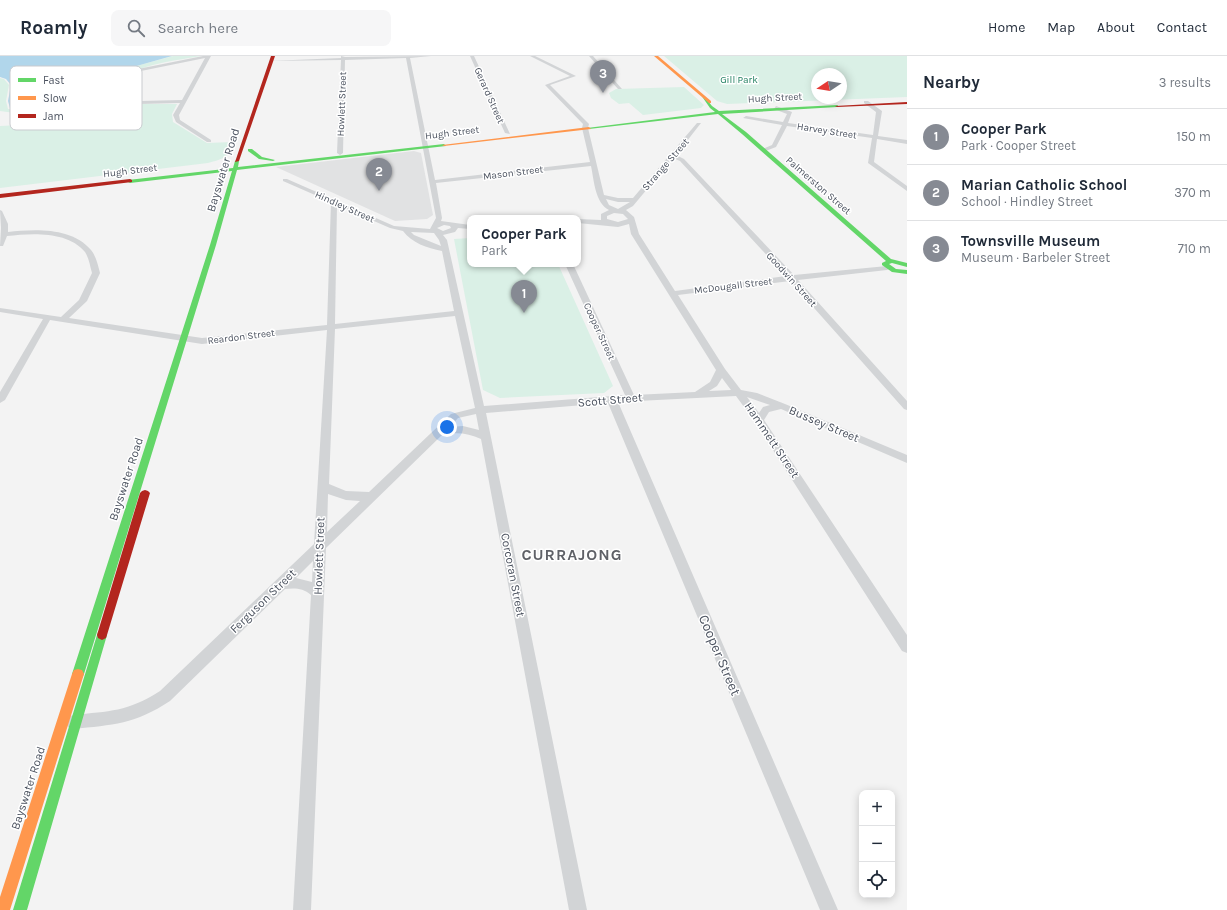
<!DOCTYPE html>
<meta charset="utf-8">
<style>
:root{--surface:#fff;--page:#f6f6f7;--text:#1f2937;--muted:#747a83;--line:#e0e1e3;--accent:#868a93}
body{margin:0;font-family:Karla,sans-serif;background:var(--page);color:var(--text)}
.controls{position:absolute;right:12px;bottom:12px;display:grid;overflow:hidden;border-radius:8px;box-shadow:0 2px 10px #0003}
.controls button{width:36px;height:36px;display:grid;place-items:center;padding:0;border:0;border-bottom:1px solid var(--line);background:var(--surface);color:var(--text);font:20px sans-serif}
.compass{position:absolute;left:811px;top:12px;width:36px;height:36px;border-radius:50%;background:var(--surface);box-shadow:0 2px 10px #0003;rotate:258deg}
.you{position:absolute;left:447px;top:371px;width:14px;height:14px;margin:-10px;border:3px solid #fff;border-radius:50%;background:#1a73e8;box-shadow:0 0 0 6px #1a73e833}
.badge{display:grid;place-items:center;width:26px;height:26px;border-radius:50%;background:var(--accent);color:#fff;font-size:13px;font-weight:700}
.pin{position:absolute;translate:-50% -33px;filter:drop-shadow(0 1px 2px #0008)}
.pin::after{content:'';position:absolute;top:21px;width:14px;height:12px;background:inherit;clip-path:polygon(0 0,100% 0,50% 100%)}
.popup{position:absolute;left:467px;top:159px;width:114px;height:52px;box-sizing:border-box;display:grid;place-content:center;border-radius:8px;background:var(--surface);filter:drop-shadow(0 1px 3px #0005);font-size:13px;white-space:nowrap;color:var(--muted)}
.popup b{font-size:15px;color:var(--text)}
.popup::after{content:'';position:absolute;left:50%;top:100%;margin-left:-8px;border:8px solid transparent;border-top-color:var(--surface)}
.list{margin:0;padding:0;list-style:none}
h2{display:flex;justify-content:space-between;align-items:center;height:52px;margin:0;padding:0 16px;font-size:17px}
h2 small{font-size:13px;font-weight:400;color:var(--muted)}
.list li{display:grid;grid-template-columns:26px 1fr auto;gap:12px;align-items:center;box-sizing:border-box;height:56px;padding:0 16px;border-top:1px solid var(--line)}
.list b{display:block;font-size:15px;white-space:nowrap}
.list p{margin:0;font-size:13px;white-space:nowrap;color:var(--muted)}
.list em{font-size:13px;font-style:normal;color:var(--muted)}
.icon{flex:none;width:22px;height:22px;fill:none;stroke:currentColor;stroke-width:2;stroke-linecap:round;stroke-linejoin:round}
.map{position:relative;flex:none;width:907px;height:854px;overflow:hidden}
header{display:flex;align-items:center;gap:24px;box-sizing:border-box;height:56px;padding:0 20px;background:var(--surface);border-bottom:1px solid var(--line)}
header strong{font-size:19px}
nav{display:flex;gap:22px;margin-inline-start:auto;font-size:14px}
.search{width:280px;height:36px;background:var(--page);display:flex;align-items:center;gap:10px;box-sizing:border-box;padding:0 14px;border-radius:8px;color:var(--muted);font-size:15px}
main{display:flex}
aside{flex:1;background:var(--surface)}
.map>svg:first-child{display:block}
.education{fill:#e1e2e3}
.green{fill:#daf0e6;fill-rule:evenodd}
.water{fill:#b1d6eb}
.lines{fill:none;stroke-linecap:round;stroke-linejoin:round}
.street{fill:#d2d4d6;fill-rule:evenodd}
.fast{fill:#63d668;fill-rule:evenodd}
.slow{fill:#ff974d;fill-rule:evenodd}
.jam{fill:#b3261e;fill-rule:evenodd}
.labels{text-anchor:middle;stroke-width:3;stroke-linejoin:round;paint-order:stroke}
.far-park-label{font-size:10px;fill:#1e7e5e;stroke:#fff}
.far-street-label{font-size:10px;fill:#4b525f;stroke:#fff}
.street-label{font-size:12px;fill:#4b525f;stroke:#fff}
.near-street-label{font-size:14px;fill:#4b525f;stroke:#fff}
.district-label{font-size:16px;font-weight:bold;letter-spacing:1px;fill:#5f6167;stroke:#fff}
.key{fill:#fff;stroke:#c9cbcf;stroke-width:1}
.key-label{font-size:11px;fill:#4b525f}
</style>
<header>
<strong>Roamly</strong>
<div class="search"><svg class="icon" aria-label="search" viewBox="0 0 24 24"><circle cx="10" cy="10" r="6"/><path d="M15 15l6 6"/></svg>Search here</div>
<nav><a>Home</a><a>Map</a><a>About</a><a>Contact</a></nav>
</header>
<main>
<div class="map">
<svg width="907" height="854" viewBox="0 0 907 854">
<rect width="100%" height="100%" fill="#f3f3f3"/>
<path class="education" d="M414 95 421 97 433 159 427 163 395 165 276 111Z"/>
<path class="green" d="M173 0H201C179 4 141 8 122 22 117 25 114 31 110 36L111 39 137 48H177L172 58 173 66 207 87 232 86C229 102 223 103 208 107L0 132V70L44 68 50 57 22 58 0 55V22L4 23 9 29 6 45 8 53C30 56 64 57 84 46 94 41 102 27 109 18L114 16Z
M664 0H907V41L727 48 717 45ZM817 18H841V42H817Z
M684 31 704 49 701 52 643 59 629 47 619 48 611 42 609 37 616 33Z
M470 182V208H558L613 330 604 337 500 342 483 334 454 183Z"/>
<path class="water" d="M0 0H172L108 18 88 42 83 46 71 50 39 54 10 52 8 45 11 29 6 23 0 21Z"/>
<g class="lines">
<path class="street" d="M203 0H211L179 59 180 64 211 84V86H207L176 66 173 59 180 47 139 48 116 39 114 34 129 17 138 13ZM205 2 182 44 140 45 120 38 118 34 133 19 141 15Z
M341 0 345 1 431 0 410 2 435 124 590 106 582 72 583 68 545 29 570 20 530 0H535L576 20 550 29 589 68 588 72 604 139 618 142H633L697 67H701L676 99 684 103 794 219 887 210 891 212 887 214 798 224 907 345V354L904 353 790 225 678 239 725 313 741 334 757 337 785 348 907 399V407L781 353 769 356 764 364 907 579V597L902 595 755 366 736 340 618 346 838 854H820L608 347 486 357 587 854H569L481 383C468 377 456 376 442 379L326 492 311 854H293L311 539C303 532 295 532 285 533L170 645C135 668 113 669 73 673L68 671 66 666 68 661 73 659C110 655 127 656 160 635L314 488 327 274 202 288 50 264 5 344 0 347V336L43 263 0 256V252L61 261 79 244 92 217C90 210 89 202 85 196 68 175 32 177 7 180L3 190H0L1 172 0 154 2 155 8 168V176C34 173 72 171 91 194 96 200 98 209 100 217L87 245 69 262 202 282 327 269 331 146 283 125V123H287L394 170 430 173 436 162 406 2 345 4 343 97 340 99 337 97 341 4 269 5 341 2ZM673 102 680 105 786 220 675 235 639 178 634 161 626 154 633 150ZM591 110C594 124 595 147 609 154L601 158V164L578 163V167L618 171 629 168 631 178 716 314 710 326 695 336 634 339 573 208H565L625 339 484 350 447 184 443 179 455 176 458 172 470 173V169L441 165 442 162 436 127ZM606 143 618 146H630L618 153 609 149ZM337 149 390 172 403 175C412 187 427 192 442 195L454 255 335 268ZM614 157 623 158 628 163 618 166 607 163V160ZM444 169 450 170 451 172 443 175 437 172ZM411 176 434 177 439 184 441 190 414 179ZM455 260 475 352 451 358 369 436 346 435 329 428 335 273ZM722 322 731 334 709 335 717 330ZM747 341 770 349 763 351 759 357ZM476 358 479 374 463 370 450 371 458 362ZM328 438 346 444 360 445 327 476ZM313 505 312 526 296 522Z
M470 0H474L510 78 505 77Z
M589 0H593L622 33H618Z
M864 45H868L882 55 878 80 907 84V88L877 83 874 106 907 130V135L868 107 872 82 787 70 776 91 763 96 760 94 772 89 782 69 743 62 746 60 783 66 787 58 774 53 776 50 792 56 788 67 873 79 876 56 864 47Z"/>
<path class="fast" d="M701 39H703L712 50 719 55 838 49 837 51 722 58 746 76 891 203 907 207V211L892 207 889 208 896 213 907 214V218L892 216 882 209V207L886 205 742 78 718 58 589 73 587 72 715 56 710 52Z
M444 88 446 90 237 114 216 189 84 618 82 622 78 623 74 622 72 618 210 189 232 115 130 127 128 126V124L233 112 235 105 237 104 239 105 238 111Z
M248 93H252L262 101 275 104 273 105 259 103 248 95Z
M102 574 106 576 107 579 27 854H13L97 579 98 576Z"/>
<path class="slow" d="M654 0H658L711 45V47H709Z
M589 71 591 73 444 90 442 89Z
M78 613 82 614 84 618 10 854H0V841L72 618 74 614Z"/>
<path class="jam" d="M271 0H275L239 105 235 106Z
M907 46V48L837 51 835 50Z
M130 123 132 124V126L0 142V138Z
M145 434 148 435 150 437 107 579 106 582 102 584 98 582 97 579 140 437 142 435Z"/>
</g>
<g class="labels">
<g class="far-park-label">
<text x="739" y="27">Gill Park</text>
</g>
<g class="far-street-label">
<text transform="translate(490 39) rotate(66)" y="4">Gerard Street</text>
<text transform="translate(775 41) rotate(-3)" y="4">Hugh Street</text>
<text transform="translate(341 48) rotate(-88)" y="4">Howlett Street</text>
<text transform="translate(827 74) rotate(9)" y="4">Harvey Street</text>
<text transform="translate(452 76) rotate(-7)" y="4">Hugh Street</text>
<text transform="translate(665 108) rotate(-49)" y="4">Strange Street</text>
<text transform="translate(130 114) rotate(-7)" y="4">Hugh Street</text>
<text transform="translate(513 116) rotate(-7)" y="4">Mason Street</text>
<text transform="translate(819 129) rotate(41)" y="4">Palmerston Street</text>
<text transform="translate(345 150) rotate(24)" y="4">Hindley Street</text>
<text transform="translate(792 223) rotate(48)" y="4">Goodwin Street</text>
<text transform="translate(733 229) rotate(-7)" y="4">McDougall Street</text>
<text transform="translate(600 275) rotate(65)" y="4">Cooper Street</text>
<text transform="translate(241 280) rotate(-7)" y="4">Reardon Street</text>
</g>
<g class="street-label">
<text transform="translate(223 114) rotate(-73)" y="4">Bayswater Road</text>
<text transform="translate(610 344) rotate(-5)" y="4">Scott Street</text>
<text transform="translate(824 368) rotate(23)" y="4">Bussey Street</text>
<text transform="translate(772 384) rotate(56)" y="4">Hammett Street</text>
<text transform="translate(126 423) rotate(-72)" y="4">Bayswater Road</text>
<text transform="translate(319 500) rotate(-88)" y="4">Howlett Street</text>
<text transform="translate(513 519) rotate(79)" y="4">Corcoran Street</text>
<text transform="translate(263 545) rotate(-44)" y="4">Ferguson Street</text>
<text transform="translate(28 732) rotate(-72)" y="4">Bayswater Road</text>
</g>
<g class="near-street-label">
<text transform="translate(720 599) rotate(67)" y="5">Cooper Street</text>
</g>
<g class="district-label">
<text x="572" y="504">CURRAJONG</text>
</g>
</g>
<rect x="10" y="10" width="132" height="64" rx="6" class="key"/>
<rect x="18" y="22" width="18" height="4" fill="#63d668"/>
<rect x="18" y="40" width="18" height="4" fill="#ff974d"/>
<rect x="18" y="58" width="18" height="4" fill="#b3261e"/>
<g class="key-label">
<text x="43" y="28">Fast</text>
<text x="43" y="46">Slow</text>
<text x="43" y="64">Jam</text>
</g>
</svg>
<div class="controls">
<button>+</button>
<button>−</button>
<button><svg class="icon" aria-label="locate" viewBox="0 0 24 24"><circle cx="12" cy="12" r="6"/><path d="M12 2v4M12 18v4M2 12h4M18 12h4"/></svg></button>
</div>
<svg class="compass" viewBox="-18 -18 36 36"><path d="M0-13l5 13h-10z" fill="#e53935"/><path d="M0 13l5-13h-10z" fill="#747a83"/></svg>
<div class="you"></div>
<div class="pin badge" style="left:524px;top:257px">1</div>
<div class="popup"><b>Cooper Park</b>Park</div>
<div class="pin badge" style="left:379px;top:135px">2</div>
<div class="pin badge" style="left:603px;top:37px">3</div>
</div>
<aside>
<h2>Nearby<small>3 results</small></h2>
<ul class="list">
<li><span class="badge">1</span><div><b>Cooper Park</b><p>Park · Cooper Street</p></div><em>150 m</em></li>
<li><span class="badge">2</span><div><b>Marian Catholic School</b><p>School · Hindley Street</p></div><em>370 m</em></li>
<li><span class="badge">3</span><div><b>Townsville Museum</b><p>Museum · Barbeler Street</p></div><em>710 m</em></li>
</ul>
</aside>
</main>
